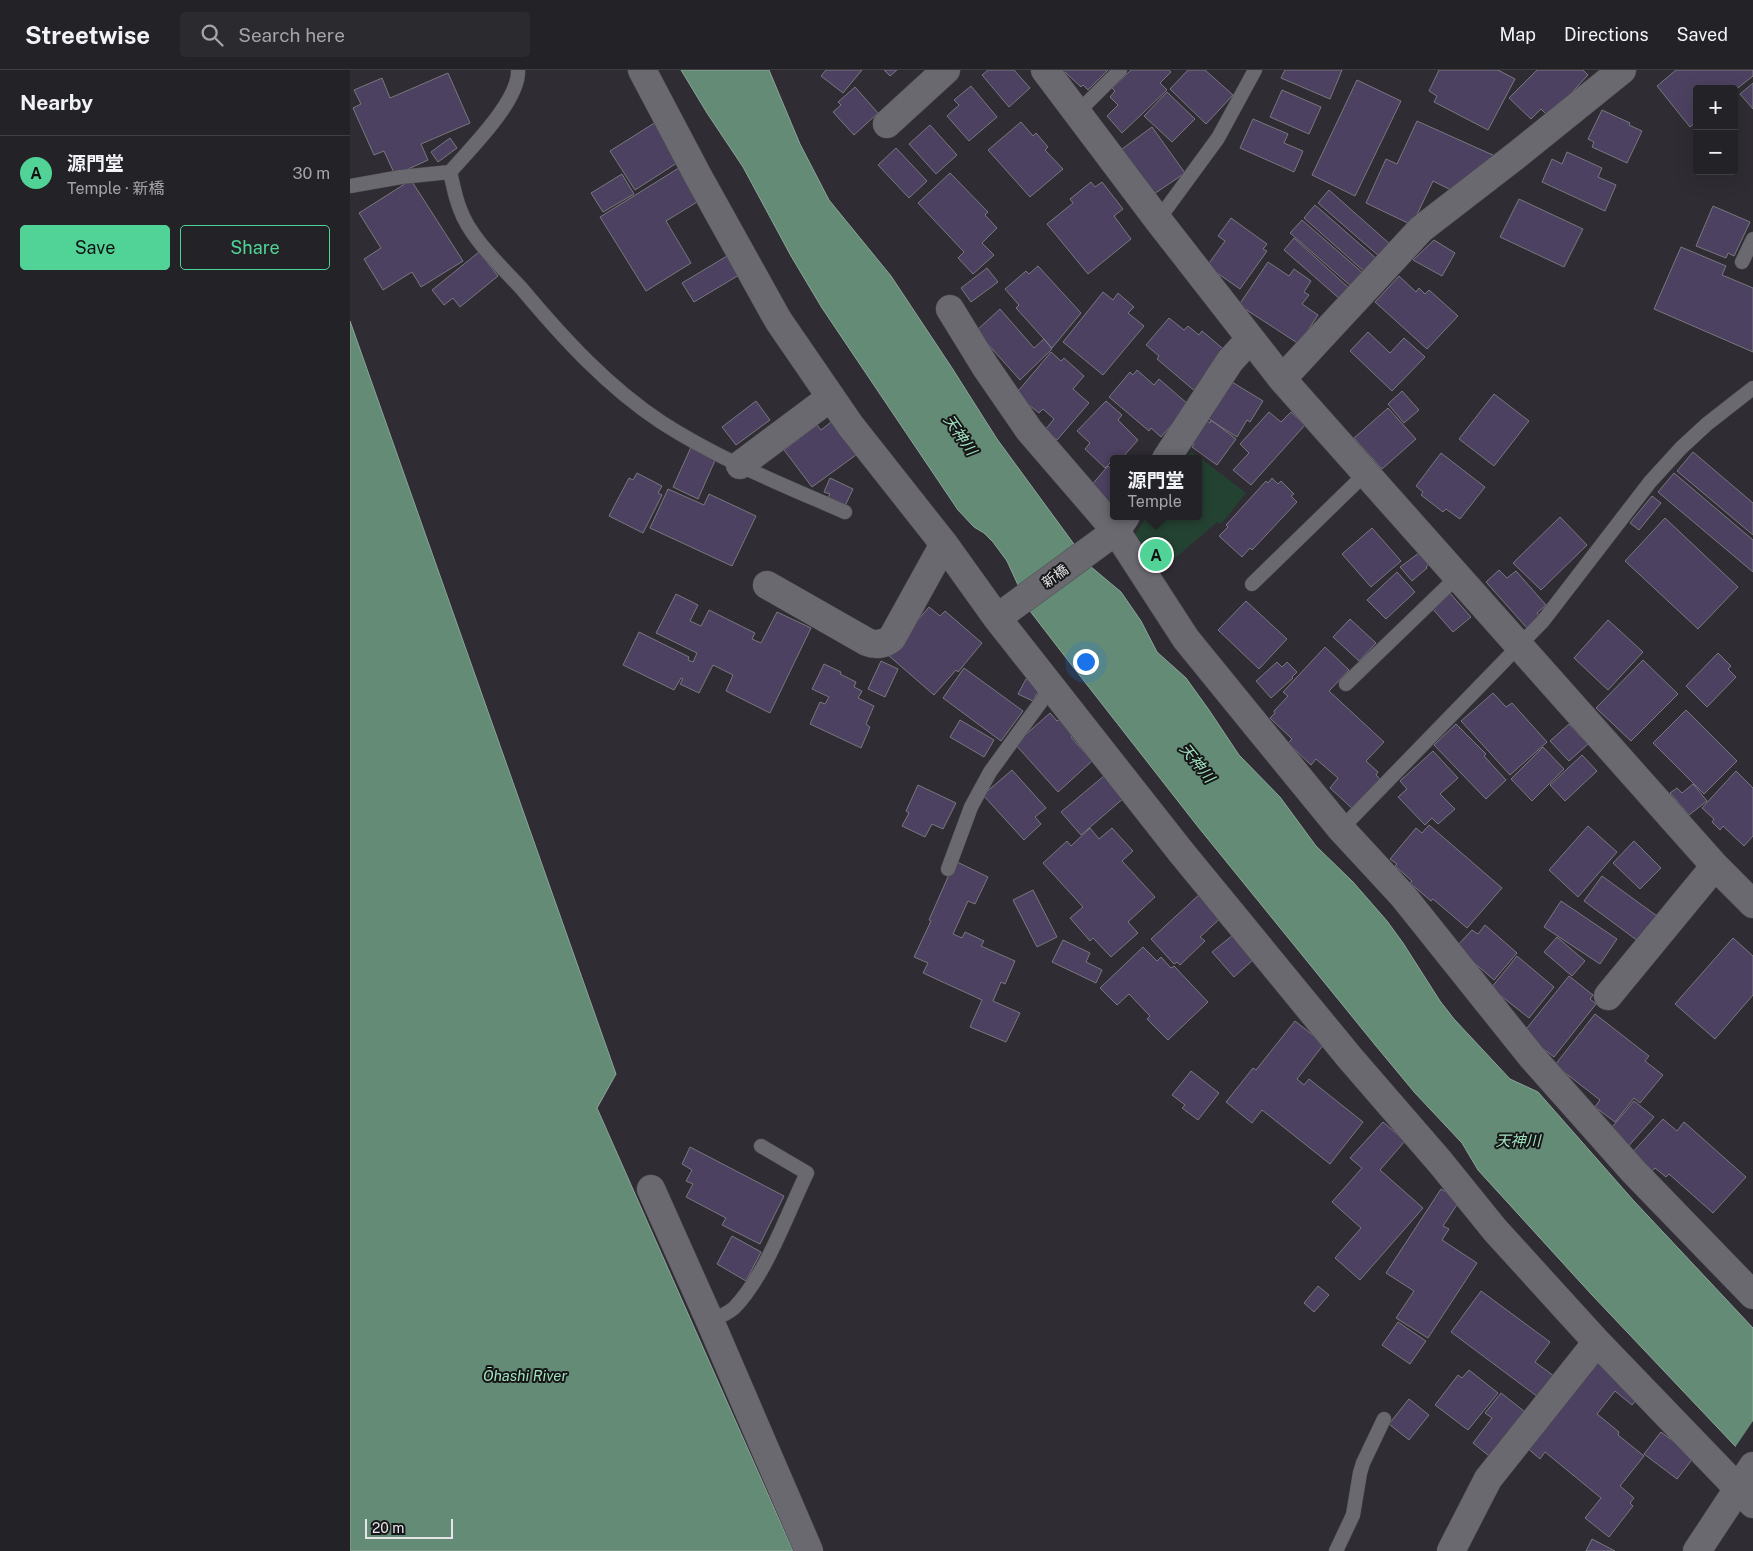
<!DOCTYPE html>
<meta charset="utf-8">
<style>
:root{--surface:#232226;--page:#2b2a2e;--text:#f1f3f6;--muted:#a3a4a7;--line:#403f43;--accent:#51d397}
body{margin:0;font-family:"Public Sans","Noto Sans JP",sans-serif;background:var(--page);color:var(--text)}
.controls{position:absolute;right:15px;top:15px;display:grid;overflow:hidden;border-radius:5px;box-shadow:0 5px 20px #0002}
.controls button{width:45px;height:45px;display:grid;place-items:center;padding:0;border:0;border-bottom:1px solid var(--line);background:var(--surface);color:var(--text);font:25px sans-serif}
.scale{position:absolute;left:15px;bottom:12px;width:88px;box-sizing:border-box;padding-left:5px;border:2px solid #e5e4e8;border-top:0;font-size:14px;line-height:18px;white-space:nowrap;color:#e5e4e8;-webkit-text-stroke:4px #171618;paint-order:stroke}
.you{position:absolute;left:735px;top:591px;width:18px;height:18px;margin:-12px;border:4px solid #fff;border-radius:50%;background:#1a73e8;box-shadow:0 0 0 8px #1a73e833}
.badge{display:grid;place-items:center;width:32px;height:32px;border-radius:50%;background:var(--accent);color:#111;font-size:16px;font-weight:700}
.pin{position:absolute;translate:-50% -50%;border:2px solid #fff;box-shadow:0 1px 5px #0006}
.popup{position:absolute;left:760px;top:385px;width:92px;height:65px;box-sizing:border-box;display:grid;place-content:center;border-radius:5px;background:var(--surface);filter:drop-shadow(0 1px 4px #0005);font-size:16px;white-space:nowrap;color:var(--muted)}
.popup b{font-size:19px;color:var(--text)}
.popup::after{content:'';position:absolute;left:50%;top:100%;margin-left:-10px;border:10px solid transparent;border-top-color:var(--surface)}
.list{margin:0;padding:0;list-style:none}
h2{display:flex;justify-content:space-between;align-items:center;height:65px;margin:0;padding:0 20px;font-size:21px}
h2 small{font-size:16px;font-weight:400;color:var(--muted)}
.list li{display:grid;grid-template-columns:32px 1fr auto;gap:15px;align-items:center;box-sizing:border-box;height:75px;padding:0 20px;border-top:1px solid var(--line)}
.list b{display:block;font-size:19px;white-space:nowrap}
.list p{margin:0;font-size:16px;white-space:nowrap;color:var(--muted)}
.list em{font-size:16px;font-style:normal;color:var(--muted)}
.actions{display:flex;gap:10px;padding:15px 20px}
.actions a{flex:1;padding:11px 0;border:1px solid var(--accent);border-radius:5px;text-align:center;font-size:18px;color:var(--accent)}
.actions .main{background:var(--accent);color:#111}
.icon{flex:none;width:28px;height:28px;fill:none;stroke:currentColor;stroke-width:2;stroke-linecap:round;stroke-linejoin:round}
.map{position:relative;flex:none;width:1403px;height:1481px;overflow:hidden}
header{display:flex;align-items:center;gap:30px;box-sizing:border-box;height:70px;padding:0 25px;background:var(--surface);border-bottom:1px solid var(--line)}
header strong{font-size:24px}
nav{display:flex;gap:28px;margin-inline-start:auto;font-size:18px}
.search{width:350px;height:45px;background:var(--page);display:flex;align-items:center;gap:12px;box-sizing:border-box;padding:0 18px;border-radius:5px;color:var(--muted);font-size:19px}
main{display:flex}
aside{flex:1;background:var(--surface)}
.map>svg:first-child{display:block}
.green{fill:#244232}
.water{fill:#648b75;stroke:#8ba698}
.pier{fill:#2f2d33}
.building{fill:#4c4160;stroke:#79777e}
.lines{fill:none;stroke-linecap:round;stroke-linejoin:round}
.service-casing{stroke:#4d4b50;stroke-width:15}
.minor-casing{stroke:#4d4b50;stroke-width:29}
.tertiary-casing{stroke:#4d4b50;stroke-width:29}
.service{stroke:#6b6970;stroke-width:14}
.minor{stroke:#6b6970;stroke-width:28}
.tertiary{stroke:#6b6970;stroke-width:28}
.labels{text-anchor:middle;stroke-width:4;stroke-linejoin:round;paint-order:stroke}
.street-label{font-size:14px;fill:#e5e4e8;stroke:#171618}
.water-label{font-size:15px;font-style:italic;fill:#a0e2be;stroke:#171618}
</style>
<header>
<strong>Streetwise</strong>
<div class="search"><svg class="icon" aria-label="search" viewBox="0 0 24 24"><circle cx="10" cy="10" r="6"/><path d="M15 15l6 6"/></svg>Search here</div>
<nav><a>Map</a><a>Directions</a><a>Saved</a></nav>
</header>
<main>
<aside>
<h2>Nearby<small></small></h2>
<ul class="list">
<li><span class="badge">A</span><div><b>源門堂</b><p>Temple · 新橋</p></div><em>30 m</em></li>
</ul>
<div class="actions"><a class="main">Save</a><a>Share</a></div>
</aside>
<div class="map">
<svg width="1403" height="1481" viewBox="0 0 1403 1481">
<rect width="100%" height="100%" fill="#2f2d33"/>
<path class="green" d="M841 381 896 423 871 454 867 452 803 507 784 466 797 446H848V389H836Z"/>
<path class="water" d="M331 0H419L450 74 479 130 541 206 602 298 647 369 740 496 771 522 791 551 807 582 836 608 859 640 889 685 930 727 966 776 1003 812 1037 851 1053 873 1090 931 1104 949 1160 1009 1188 1022 1283 1130 1403 1258V1395L1242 1225 1128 1100 1112 1073 1065 1023 1026 976 849 758 720 593 680 541 657 491 643 472 634 463 624 457 608 440 472 238 441 186 393 97 357 43Z
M0 251 266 1004 247 1038 443 1481H0Z"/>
<path class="pier" d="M1403 1351V1398L1384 1379Z"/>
<path class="building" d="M476 0H512L493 23 471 6Z
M534 0H547L540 6Z
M638 0H664L680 18 659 37 632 5Z
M708 0H758L738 20 733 15 731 17 715 2 712 4Z
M781 0H819L821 2 810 13 817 20 772 63 757 46 768 35 760 27 765 21 762 18Z
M838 0H855L883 25 856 54 820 19Z
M935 0H992L980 29 931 8Z
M1089 0H1148L1165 9 1138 60 1084 32 1087 26 1079 21Z
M1187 0H1233L1238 5 1199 47 1191 39 1181 49 1159 28Z
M1326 0H1403V6L1384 21V19H1347V51L1340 57 1307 16Z
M98 3 120 53 71 74 78 90 45 105 34 81 24 85 3 38 11 34 4 20 32 8 40 28Z
M1007 10 1051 31 1005 126 962 105Z
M1403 13V39L1390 24Z
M621 16 647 47 619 71 597 46 609 35 604 30Z
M505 17 528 43 504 65 483 42 491 35 488 32Z
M932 20 971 37 959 64 920 47Z
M817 22 845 49 822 72 794 46Z
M1252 40 1280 53 1279 55 1292 61 1277 93 1242 77 1244 72 1238 69Z
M903 49 938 64 934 73 953 81 944 102 890 78Z
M1067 51 1145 86 1103 121 1083 111 1062 155 1016 133 1036 89 1047 94Z
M306 52 330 91 285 120 260 81Z
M671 52 683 66 686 63 698 77 695 80 713 99 680 127 638 80Z
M580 55 607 85 586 104 559 74Z
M802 57 835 103 804 124 772 79Z
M100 68 107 78 88 92 81 82Z
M546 78 577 111 559 128 528 95Z
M1217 82 1252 98 1248 107 1266 115 1255 141 1192 112 1202 89 1212 94Z
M332 96 352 129 316 151 341 193 296 221 250 147Z
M600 103 638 142 635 145 647 158 632 173 644 185 623 204 608 188 614 182 568 133Z
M272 104 284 124 253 142 241 123Z
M61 110 113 191 71 217 62 202 33 220 14 189 31 178 9 143Z
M741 112 745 117 752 112 773 139 764 146 781 169 738 204 697 154 723 133 720 129Z
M979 120 1041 175 1030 187 968 133Z
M1169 129 1233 159 1214 197 1150 167Z
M965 135 1028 190 1016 203 954 148Z
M1363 136 1400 152 1384 186 1378 183 1376 188 1346 176Z
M881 148 917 174 913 179 917 181 890 219 857 196 875 171 868 166Z
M952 150 1014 204 1002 217 940 163Z
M944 168 1000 219 991 230 934 180Z
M1084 170 1105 183 1092 206 1063 190Z
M1331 177 1376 196 1372 205 1403 218V282L1304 239Z
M129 182 148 206 110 237 103 228 94 235 82 220Z
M382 183 394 202 344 232 332 213Z
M918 192 939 206 944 199 961 211 954 222 959 225 952 234 968 245 949 274 889 235Z
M688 196 731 243 702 278 666 238 669 235 655 219 676 201 679 204Z
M637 198 648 212 621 232 611 218Z
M1049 206 1066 222 1069 218 1075 224 1079 220 1108 246 1077 279 1025 232Z
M753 222 763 230 768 223 784 237 778 243 794 256 753 305 713 272Z
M650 239 684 278 694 269 702 279 670 310 626 261Z
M819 248 834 260 838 256 849 265 852 261 878 283 846 322 807 289 809 286 796 275Z
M1018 262 1040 283 1054 268 1075 287 1042 321 1000 281Z
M701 282 711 291 714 288 734 306 723 319 739 333 707 370 695 360 704 349 693 339 689 343 679 335 677 337 664 326Z
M787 300 804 315 809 309 839 335 811 367 801 358 799 361 759 327 780 302 783 305Z
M877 309 913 331 900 352 897 350 887 367 854 346Z
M1052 321 1069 340 1054 353 1038 334Z
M1144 324 1179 351 1144 396 1109 369Z
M406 331 420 350 386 375 372 357Z
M756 331 772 345 768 350 788 370 771 389H764L755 398 735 379 740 373 727 361Z
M1038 338 1066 369 1032 399 1004 368Z
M919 342 931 352 941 342 955 355 901 415 883 400 899 383 890 374Z
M485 349 510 382 462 417 434 380 467 355 471 360Z
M854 349 860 353 861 350 886 369 867 395 842 377 844 374 838 370Z
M342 375 367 386 348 429 323 417Z
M1343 382 1403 433V465L1327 401Z
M1091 383 1135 417 1110 449 1096 439 1093 442 1071 425 1073 422 1066 416Z
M758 396 764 401V433L761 437 739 418Z
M287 403 312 416 308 423 312 425 293 463 259 446 279 408 283 410Z
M1324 403 1403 470V502L1308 422Z
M480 408 503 419 494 438 477 429 480 424 474 422Z
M922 408 928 414 931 411 944 424 941 426 947 432 902 480 900 478 892 487 869 466 878 457 876 455 916 411 918 413Z
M318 419 354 435 359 424 406 446 382 496 300 458Z
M1302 426 1311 433 1289 460 1280 453Z
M1210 447 1237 475 1191 520 1163 493Z
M1315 448 1388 517 1348 559 1275 491Z
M1022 458 1051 491 1021 517 992 484Z
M808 470 822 485 806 500 791 486Z
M1069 483 1079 494 1076 497 1077 498 1062 511 1050 497Z
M1149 500 1157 508 1166 501 1196 535 1187 543 1190 547 1177 558 1136 512Z
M1047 502 1065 522 1036 549 1017 530Z
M1098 521 1121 547 1103 562 1081 537Z
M326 524 348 535 340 551 351 556 359 540 405 563 402 569 411 573 427 542 461 558 420 643 376 621 383 605 363 595 349 623 330 614 333 609 331 608 324 620 273 595 289 562 339 587 338 590 343 592 347 583 306 563Z
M896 531 937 569 909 599 868 560Z
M579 537 590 546 595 541 632 573 608 602 606 600 584 625 538 585Z
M1000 549 1026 573 1009 591 983 567Z
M1258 550 1293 582 1258 620 1224 588Z
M975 577 999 600 979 621 1034 672 1016 691 1028 702 1026 705 1032 711 1005 741 980 718 988 708 966 689 961 695 938 673 942 669 920 648 925 643 924 641 938 626 933 622Z
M1368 583 1381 596 1378 599 1386 607 1357 637 1336 616Z
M1293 590 1328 624 1281 671 1246 638Z
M531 591 548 599 535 627 518 619Z
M927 592 932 597 937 592 947 602 942 607 943 608 921 628 906 611Z
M474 594 491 602 490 604 506 612 504 617 512 621 508 628 524 636 516 654 520 657 511 678 460 654 470 632 475 634 479 627 462 619Z
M614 598 673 641 651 671 593 628Z
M676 609 691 616 683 631 668 624Z
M1143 623 1156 637 1162 633 1197 672 1160 705 1111 651Z
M1336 640 1387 691 1354 724 1303 673Z
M700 643 707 651 712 648 726 663 721 667 742 691 708 722 665 674Z
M610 650 644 670 634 687 600 667Z
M1106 654 1136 684 1134 686 1156 710 1136 729 1084 675Z
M1219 654 1238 674 1219 691 1200 671Z
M1193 677 1214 699 1182 731 1161 709Z
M1083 681 1108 708 1090 724 1105 739 1088 754 1082 748 1075 755 1048 727 1057 719 1050 711Z
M1232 685 1247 701 1215 731 1200 715Z
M662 700 696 738 685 747 691 754 674 770 633 725Z
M1386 701 1403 718V766L1394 776 1373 756 1370 760 1362 752 1364 749 1352 738Z
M755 705 775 727 731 765 711 742Z
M1343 714 1357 731 1339 745 1320 723 1327 718 1332 723Z
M568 715 606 733 593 759 582 754 575 767 552 756 559 743 556 741Z
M1079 755 1152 818 1117 858 1083 829 1081 831 1060 813 1062 811 1045 796 1047 794 1040 789 1066 758 1072 763Z
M1238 756 1267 782 1228 827 1199 800Z
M740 758 749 769 762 758 783 781 772 791 805 827 778 852 788 863 761 887 743 868 740 871 720 848 733 837 693 793 717 771 721 776Z
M1284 771 1311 798 1290 819 1263 793Z
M605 791 638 807 625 834 618 831 603 864 612 868 615 862 634 871 631 876 665 891 655 914 651 912 643 931 670 943 656 972 620 957 632 930 573 903 578 893 564 887 581 851 579 850Z
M1252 806 1307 846 1288 871 1234 831Z
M683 820 707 867 687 877 663 830Z
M851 823 873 846 850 867 855 871 830 895 827 892 824 894 801 869Z
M1211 831 1267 869 1250 894 1194 857Z
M1135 855 1167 883 1144 910 1106 877 1122 860 1128 864Z
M883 865 904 889 884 907 862 882Z
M1207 867 1235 891 1222 906 1194 882Z
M1383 868 1403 886V925L1365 969 1325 934Z
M713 870 740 883 736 892 752 900 746 913 702 892Z
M793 877 807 891 811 887 821 898 824 896 858 932 818 970 797 949 800 946 779 924 767 935 750 918Z
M1167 886 1204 917 1179 948 1141 918Z
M1219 906 1243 925 1240 929 1246 934 1204 987 1173 963Z
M1245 944 1299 986 1295 991 1313 1005 1290 1033 1284 1028 1265 1052 1245 1037 1250 1030 1205 995Z
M945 951 974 974 947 1009 954 1015 959 1009 1013 1052 980 1094 912 1040 902 1053 876 1032 903 998 906 1000Z
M841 1001 869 1023 848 1050 832 1038 835 1035 822 1025Z
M1284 1031 1304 1047 1276 1079 1257 1063Z
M1313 1049 1327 1061 1334 1052 1396 1107 1363 1143 1319 1104 1316 1107 1305 1098 1300 1103 1280 1085Z
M1033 1052 1055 1071 1030 1100 1073 1138 1010 1210 985 1188 1011 1158 982 1132 1012 1098 1000 1088Z
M340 1077 434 1126 410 1174 372 1155 376 1148 336 1127 343 1114 336 1111 342 1100 332 1094Z
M1091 1119 1110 1130 1093 1156 1099 1159 1092 1170 1127 1193 1078 1268 1046 1248 1064 1221 1036 1203Z
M382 1166 411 1182 396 1211 367 1194Z
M968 1216 979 1225 964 1242 954 1233Z
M1131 1221 1200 1272 1185 1292 1204 1306 1188 1327 1101 1262Z
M1048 1252 1076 1271 1060 1294 1032 1275Z
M1245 1289 1289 1327 1282 1335 1265 1321 1247 1344 1269 1362 1268 1365 1294 1386 1270 1416 1284 1428 1280 1433 1283 1436 1259 1467 1235 1448 1251 1428 1195 1382 1190 1389 1175 1376Z
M1119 1300 1148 1323 1118 1360 1085 1335 1108 1305 1112 1308Z
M1151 1323 1179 1345 1144 1390 1123 1373 1142 1348 1135 1343Z
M1059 1329 1079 1345 1059 1370 1039 1354Z
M1311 1362 1344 1387 1327 1409 1294 1384Z
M1242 1469 1265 1481H1236Z"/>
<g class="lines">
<defs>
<path id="service" d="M168 0C170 30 120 79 100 102 103 114 105 127 110 139 120 168 151 196 172 219 213 268 258 317 311 352 368 389 433 415 495 442
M727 43 770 0
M0 116 51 107 100 102
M808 150 868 68 905 0
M1392 192 1403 169
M902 514 1016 403
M996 614 1108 506
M991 759 1193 551 1300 412 1331 378 1357 354 1403 318
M598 799 621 737 640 702 701 618
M360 1251C369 1247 377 1244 384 1238 416 1205 437 1144 457 1103L411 1076
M986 1481 1003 1445 1010 1403 1013 1393 1034 1349"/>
<path id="minor" d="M292 0 348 106 428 250 500 355 594 474 647 548 831 782 1000 988 1090 1092 1145 1160 1246 1271 1403 1434
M695 0 808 150 932 309 1365 796 1403 834
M537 54 596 0
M600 239 635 296 679 360 766 461 836 569 906 655 991 759 1053 826 1181 986 1284 1102 1403 1225
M932 309 1071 159 1168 84 1272 0
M816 389 880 291 900 269
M390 395 481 327
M417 515 517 572C526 576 535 574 542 568L594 474
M647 548 766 461 776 446
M1258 926 1365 796
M301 1119 360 1251 459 1481
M1101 1481 1138 1409 1247 1272"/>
<path id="tertiary" d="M1347 1481 1403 1396"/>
</defs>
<use href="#service" class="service-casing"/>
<use href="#minor" class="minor-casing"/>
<use href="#tertiary" class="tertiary-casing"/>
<use href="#service" class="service"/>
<use href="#minor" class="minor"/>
<use href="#tertiary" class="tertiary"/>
</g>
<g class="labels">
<g class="street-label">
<text transform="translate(705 506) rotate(-36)" y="5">新橋</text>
</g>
<g class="water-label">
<text transform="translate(610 365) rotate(55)" y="5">天神川</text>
<text transform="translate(847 693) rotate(51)" y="5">天神川</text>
<text x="1168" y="1076">天神川</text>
<text x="175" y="1311">Ōhashi River</text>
</g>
</g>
</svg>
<div class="controls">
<button>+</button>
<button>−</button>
</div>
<div class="scale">20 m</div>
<div class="you"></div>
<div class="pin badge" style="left:806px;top:485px">A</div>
<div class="popup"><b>源門堂</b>Temple</div>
</div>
</main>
